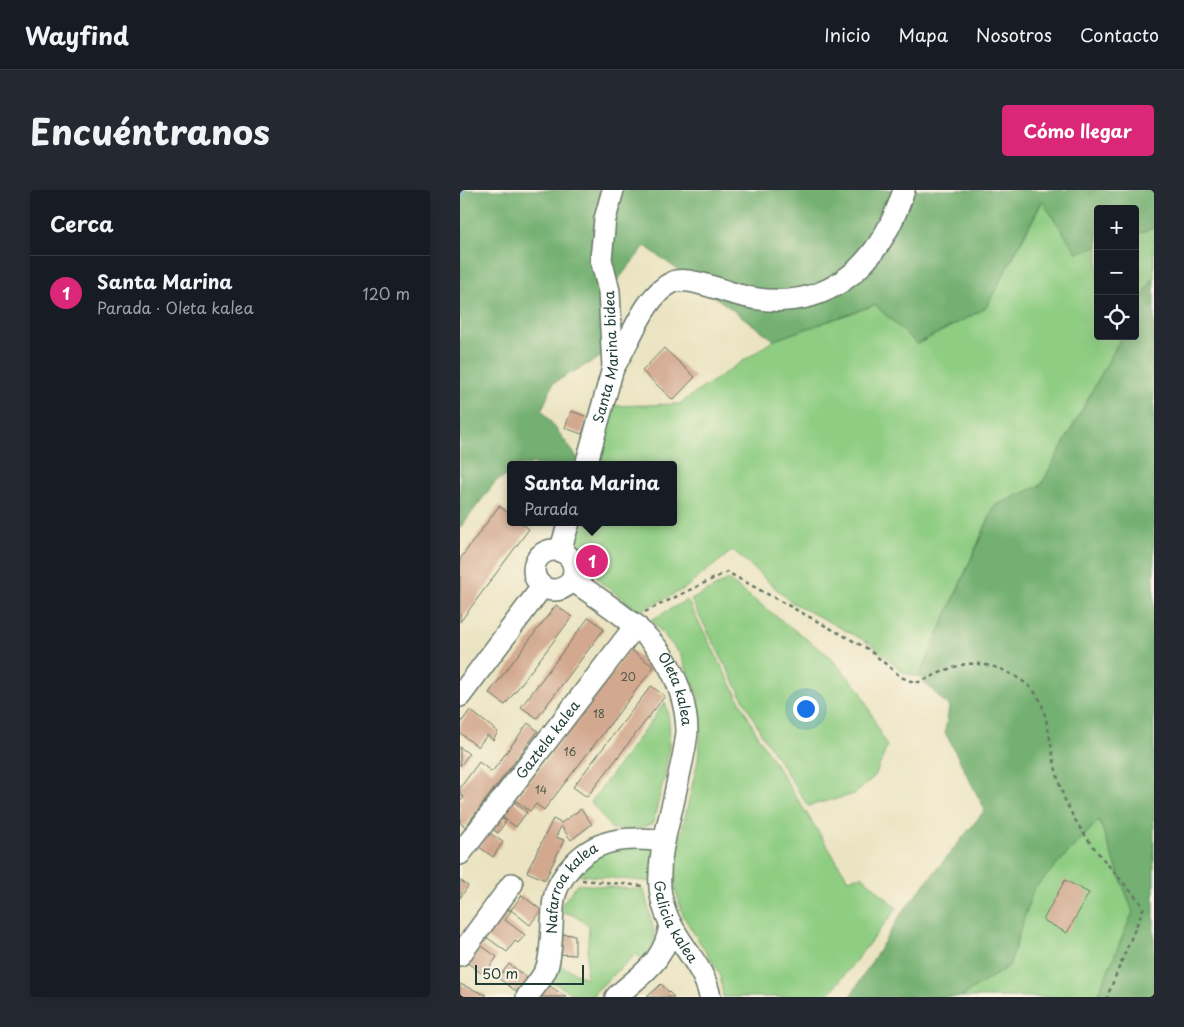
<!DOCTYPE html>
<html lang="es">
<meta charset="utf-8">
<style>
:root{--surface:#171b24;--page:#242831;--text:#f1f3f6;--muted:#9ea1a6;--line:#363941;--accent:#db2777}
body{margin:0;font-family:"Playpen Sans",sans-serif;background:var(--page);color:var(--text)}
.controls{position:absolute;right:15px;top:15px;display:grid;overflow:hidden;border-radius:5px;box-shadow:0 5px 20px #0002}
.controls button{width:45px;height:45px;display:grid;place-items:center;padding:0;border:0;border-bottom:1px solid var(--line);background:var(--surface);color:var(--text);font:25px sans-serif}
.scale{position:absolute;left:15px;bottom:12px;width:109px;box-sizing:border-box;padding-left:5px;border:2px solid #1f3d34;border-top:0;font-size:14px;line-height:18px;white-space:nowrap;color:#1f3d34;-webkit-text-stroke:4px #fcf5e5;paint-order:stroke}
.you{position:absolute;left:345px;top:518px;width:18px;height:18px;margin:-12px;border:4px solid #fff;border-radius:50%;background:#1a73e8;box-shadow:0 0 0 8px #1a73e833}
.badge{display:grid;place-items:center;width:32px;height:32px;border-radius:50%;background:var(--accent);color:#fff;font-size:16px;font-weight:700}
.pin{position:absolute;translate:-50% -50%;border:2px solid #fff;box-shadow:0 1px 5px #0006}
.popup{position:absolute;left:47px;top:271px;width:170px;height:65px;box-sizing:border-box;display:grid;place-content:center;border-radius:5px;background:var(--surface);filter:drop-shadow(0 1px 4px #0005);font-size:16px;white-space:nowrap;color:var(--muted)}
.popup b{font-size:19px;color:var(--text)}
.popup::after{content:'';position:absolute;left:50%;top:100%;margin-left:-10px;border:10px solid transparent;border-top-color:var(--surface)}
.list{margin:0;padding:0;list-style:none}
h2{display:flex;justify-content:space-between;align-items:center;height:65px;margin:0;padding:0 20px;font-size:21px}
h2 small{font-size:16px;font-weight:400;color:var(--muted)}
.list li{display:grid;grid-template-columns:32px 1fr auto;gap:15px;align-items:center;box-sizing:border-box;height:75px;padding:0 20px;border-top:1px solid var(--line)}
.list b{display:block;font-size:19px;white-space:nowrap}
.list p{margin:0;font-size:16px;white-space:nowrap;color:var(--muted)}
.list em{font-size:16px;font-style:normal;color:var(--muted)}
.icon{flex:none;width:28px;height:28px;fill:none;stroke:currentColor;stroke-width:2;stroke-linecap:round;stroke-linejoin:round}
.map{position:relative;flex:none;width:694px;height:807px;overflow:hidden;border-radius:5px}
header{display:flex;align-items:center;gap:30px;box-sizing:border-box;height:70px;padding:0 25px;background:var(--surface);border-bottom:1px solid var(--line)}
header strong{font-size:24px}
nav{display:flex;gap:28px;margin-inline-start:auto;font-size:18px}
.intro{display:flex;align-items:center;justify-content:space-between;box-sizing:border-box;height:120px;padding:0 30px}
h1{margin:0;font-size:35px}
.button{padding:12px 22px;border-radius:5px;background:var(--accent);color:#fff;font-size:18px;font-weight:700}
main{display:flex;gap:30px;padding:0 30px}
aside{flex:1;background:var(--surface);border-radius:5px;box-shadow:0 5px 20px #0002}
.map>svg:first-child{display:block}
.green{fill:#8fcd83;stroke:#57855c}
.forest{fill:#73b071;stroke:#497652}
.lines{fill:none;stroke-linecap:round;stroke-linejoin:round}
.stream{stroke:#5dabd7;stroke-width:4.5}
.building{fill:#d2a88f}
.minor-casing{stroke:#676;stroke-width:24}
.path{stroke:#676;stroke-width:2.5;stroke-dasharray:4 4;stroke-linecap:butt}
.minor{stroke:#fff;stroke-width:21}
.labels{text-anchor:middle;stroke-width:4;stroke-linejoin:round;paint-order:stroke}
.number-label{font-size:11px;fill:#4c584b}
.street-label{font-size:14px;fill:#1f3d34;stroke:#fcf5e5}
</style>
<header>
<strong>Wayfind</strong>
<nav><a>Inicio</a><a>Mapa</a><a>Nosotros</a><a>Contacto</a></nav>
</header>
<div class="intro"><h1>Encuéntranos</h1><a class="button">Cómo llegar</a></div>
<main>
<aside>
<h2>Cerca<small></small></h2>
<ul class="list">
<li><span class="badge">1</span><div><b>Santa Marina</b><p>Parada · Oleta kalea</p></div><em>120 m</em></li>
</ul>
</aside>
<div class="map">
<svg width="694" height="807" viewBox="0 0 694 807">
<rect width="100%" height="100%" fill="#fcf5e5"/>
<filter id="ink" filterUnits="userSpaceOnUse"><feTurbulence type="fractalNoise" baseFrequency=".02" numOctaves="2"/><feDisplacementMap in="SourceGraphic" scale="10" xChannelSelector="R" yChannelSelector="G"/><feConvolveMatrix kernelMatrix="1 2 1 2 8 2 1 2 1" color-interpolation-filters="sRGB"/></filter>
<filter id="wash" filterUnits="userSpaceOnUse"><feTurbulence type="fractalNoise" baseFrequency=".0096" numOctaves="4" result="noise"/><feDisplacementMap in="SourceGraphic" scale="20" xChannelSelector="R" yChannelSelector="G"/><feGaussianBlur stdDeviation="1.12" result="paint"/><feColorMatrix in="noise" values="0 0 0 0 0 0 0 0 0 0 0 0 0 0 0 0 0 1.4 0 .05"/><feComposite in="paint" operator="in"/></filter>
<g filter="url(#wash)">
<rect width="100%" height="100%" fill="#ebe4c2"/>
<path class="green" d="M583 11 617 62 638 56V146H662L581 295 534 316 459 487 444 483 411 454 331 412 273 360 224 399 180 421 140 392 126 364 112 351 118 332H213V275H135L153 216 219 214 314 150 415 115 458 154 526 118Z
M694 38V86L675 121V44Z
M268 390 369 466 400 500 427 557 415 586 395 604 348 616 301 543 231 410Z
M227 410 299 548 388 689 402 686 437 718 367 807H263L260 784 223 726 215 698V671L238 570 241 539 238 505 220 464 191 430Z
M205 512C217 552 202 594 193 633L179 639H152L131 612Z
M639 630 673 722 637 807H501L549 776 573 700Z
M144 655 196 657 194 692 110 684Z
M117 694 184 700 195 746V758L183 770 176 764 134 803V807H118L91 791 97 774 126 788 129 735 111 724 100 722 103 713Z"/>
<path class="forest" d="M0 0H694V38L675 44V19H638V56L617 63 582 11 526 118 457 154 415 115 314 150 185 56 149 101 146 164 93 193 82 220 119 270 117 275H76L73 273 68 275H51V284L36 291 0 338Z
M694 86V807H637L673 722 639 630 573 700 549 776 501 807H390L443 721 525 620 485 542 489 517 459 487 535 316 581 295 662 146H675V121Z"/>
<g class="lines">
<path class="stream" d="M0 7 3 0"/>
</g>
<g id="blocks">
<path class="building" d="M204 158 235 187 213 210 182 181Z
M111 221 128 227 122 244 105 238Z
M39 316 51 325V332H60L69 339 0 432V369Z
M96 415 112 427 45 515 29 503Z
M129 427 144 439 77 528 61 517Z
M170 459 194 477 84 620 76 614 70 621 55 610Z
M191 496 205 506 127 607 113 597Z
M10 520 38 542 33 550 27 545 18 557 0 543V534Z
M68 533 78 541 5 637 0 633V612L4 607 0 604V598L19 572 32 582Z
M0 557 9 564 0 576Z
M53 611 67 622 56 637 41 626Z
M121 619 132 634 111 650 101 636 96 647 104 650 85 690 67 682 93 629 101 633Z
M40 627 46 631 38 643 32 639Z
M28 642 43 652 33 667 19 657Z
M0 690 8 696 0 708Z
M605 690 629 703 607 743 583 730Z
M62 705 81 720 70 735 51 720Z
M45 717 51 721 45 730 65 745 58 753 55 751 47 762 22 744Z
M97 744 115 745V765L97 764Z
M15 751 37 767 24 785 2 769Z
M49 774 71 791 60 804 38 788Z
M0 794 26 805 25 807H0Z
M87 794 106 807H78Z
M201 794 214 807H187Z"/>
</g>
</g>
<g filter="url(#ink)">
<use href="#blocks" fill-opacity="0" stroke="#676" stroke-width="1"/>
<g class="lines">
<defs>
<g id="minor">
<path d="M153 178C170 153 184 105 213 92 226 86 261 100 275 104 361 128 418 81 444 0"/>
<path id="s1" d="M126 275 153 178 149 101 141 69 145 29 153 0"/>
<circle cx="94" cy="380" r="20"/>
<path d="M100 361 109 332"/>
<path id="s2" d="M112 390C157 422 202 445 220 501 224 514 227 529 227 542 225 564 218 587 214 609 207 639 198 667 200 698 204 745 243 768 250 807"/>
<path d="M0 506 82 397"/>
<path id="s3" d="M0 664 176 435"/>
<path d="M0 765 52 694"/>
<path id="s4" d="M67 807C74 797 85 786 88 774 93 754 91 730 94 709 96 698 101 690 107 682 132 648 165 646 204 651"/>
<path d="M156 807C181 784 205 772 210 735"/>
</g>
</defs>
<use href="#minor" class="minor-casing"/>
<path class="path" d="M185 422 267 382 408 459 441 487 456 493C471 488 487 478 502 475 529 468 576 490 583 518 592 549 593 581 605 610 623 651 656 683 684 717L647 807
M122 690 184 696"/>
<use href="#minor" class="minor"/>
</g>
</g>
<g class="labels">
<g class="number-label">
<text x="168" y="491">20</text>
<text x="139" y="528">18</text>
<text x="110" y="566">16</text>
<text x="81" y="604">14</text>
</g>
<g class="street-label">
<text dy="5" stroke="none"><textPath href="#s1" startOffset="111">Santa Marina bidea</textPath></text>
<text dy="5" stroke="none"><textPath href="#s2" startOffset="155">Oleta kalea</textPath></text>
<text dy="5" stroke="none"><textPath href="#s3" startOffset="144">Gaztela kalea</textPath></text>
<text dy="5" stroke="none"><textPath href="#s4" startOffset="122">Nafarroa kalea</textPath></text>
<text dy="5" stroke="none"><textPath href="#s2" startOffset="396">Galicia kalea</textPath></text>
</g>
</g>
</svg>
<div class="controls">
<button>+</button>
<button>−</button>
<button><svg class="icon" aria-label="locate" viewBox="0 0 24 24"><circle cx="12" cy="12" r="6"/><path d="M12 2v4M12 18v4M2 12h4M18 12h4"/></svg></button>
</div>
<div class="scale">50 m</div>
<div class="you"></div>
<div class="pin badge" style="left:132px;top:371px">1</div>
<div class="popup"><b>Santa Marina</b>Parada</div>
</div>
</main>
